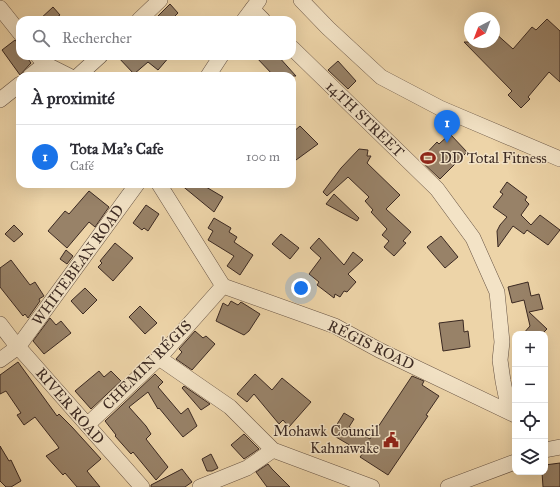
<!DOCTYPE html>
<html lang="fr">
<meta charset="utf-8">
<style>
:root{--surface:#fff;--page:#f2f2f3;--text:#2b2b33;--muted:#7c7c81;--line:#e1e1e2;--accent:#1a73e8}
body{margin:0;font-family:"IM FELL Great Primer",serif;background:var(--page);color:var(--text)}
.controls{position:absolute;right:12px;bottom:12px;display:grid;overflow:hidden;border-radius:8px;box-shadow:0 4px 16px #0002}
.controls button{width:36px;height:36px;display:grid;place-items:center;padding:0;border:0;border-bottom:1px solid var(--line);background:var(--surface);color:var(--text);font:20px sans-serif}
.compass{position:absolute;left:464px;top:12px;width:36px;height:36px;border-radius:50%;background:var(--surface);box-shadow:0 4px 16px #0002;rotate:222deg}
.you{position:absolute;left:301px;top:288px;width:14px;height:14px;margin:-10px;border:3px solid #fff;border-radius:50%;background:#1a73e8;box-shadow:0 0 0 6px #1a73e833}
.badge{display:grid;place-items:center;width:26px;height:26px;border-radius:50%;background:var(--accent);color:#fff;font-size:13px;font-weight:700}
.pin{position:absolute;translate:-50% -33px;filter:drop-shadow(0 1px 2px #0008)}
.pin::after{content:'';position:absolute;top:21px;width:14px;height:12px;background:inherit;clip-path:polygon(0 0,100% 0,50% 100%)}
.list{margin:0;padding:0;list-style:none}
h2{display:flex;justify-content:space-between;align-items:center;height:52px;margin:0;padding:0 16px;font-size:17px}
h2 small{font-size:13px;font-weight:400;color:var(--muted)}
.list li{display:grid;grid-template-columns:26px 1fr auto;gap:12px;align-items:center;box-sizing:border-box;height:64px;padding:0 16px;border-top:1px solid var(--line)}
.list b{display:block;font-size:15px;white-space:nowrap}
.list p{margin:0;font-size:13px;white-space:nowrap;color:var(--muted)}
.list em{font-size:13px;font-style:normal;color:var(--muted)}
.icon{flex:none;width:22px;height:22px;fill:none;stroke:currentColor;stroke-width:2;stroke-linecap:round;stroke-linejoin:round}
.map{position:relative;flex:none;width:560px;height:487px;overflow:hidden}
.search{position:absolute;background:var(--surface);box-shadow:0 4px 16px #0002;left:16px;top:16px;width:280px;height:44px;display:flex;align-items:center;gap:10px;box-sizing:border-box;padding:0 14px;border-radius:12px;color:var(--muted);font-size:15px}
.panel{position:absolute;background:var(--surface);box-shadow:0 4px 16px #0002;left:16px;top:72px;width:280px;height:116px;border-radius:12px}
.map>svg:first-child{display:block}
.building{fill:#988268;stroke:#3b2922}
.lines{fill:none;stroke-linecap:round;stroke-linejoin:round}
.minor-casing{stroke:#685444;stroke-width:16}
.minor{stroke:#f3e3c6;stroke-width:15}
.labels{text-anchor:middle;stroke-width:3;stroke-linejoin:round;paint-order:stroke}
.street-label{font-size:15px;fill:#3b2922;stroke:#f3e3c6}
.poi-label{font-size:15px;fill:#3b2922;stroke:#f3e3c6;text-anchor:start}
</style>
<div class="map">
<svg width="560" height="487" viewBox="0 0 560 487">
<rect width="100%" height="100%" fill="#edd4a8"/>
<filter id="stains"><feTurbulence type="fractalNoise" baseFrequency=".005" numOctaves="4"/><feColorMatrix values="0 0 0 0 .2 0 0 0 0 .09 0 0 0 0 .02 0 0 0 .5 -.17"/></filter>
<radialGradient id="worn" r=".72"><stop offset=".6" stop-color="#630" stop-opacity="0"/><stop offset="1" stop-color="#630" stop-opacity=".3"/></radialGradient>
<path class="building" d="M170 4 178 13 171 20H154Z
M53 7 60 15 53 20H39Z
M547 19 560 31V82L549 72 528 97 530 99 521 108 508 95 512 91 464 42H494V32L513 49 532 27 536 30Z
M15 40 20 46V56H26L31 63 20 75 2 50Z
M117 56H170L158 70 148 62 134 74Z
M255 56H278L296 76H274Z
M338 61 356 81 348 89 328 70Z
M300 126 318 144 296 160 292 154V133Z
M450 134 467 152 440 179 420 160 437 142 439 144Z
M359 149 368 150 367 156H371L367 163 400 195 386 209 411 232 403 241 406 243 394 256 384 247 389 241 382 235 387 229 371 212 373 210 365 201 369 197 348 177 327 196 323 192 341 168Z
M507 182 527 197 525 200 529 204 521 215 531 225 540 215 560 230 548 245 527 230 524 234 513 226 498 247 497 231 500 225 507 217 493 207 503 194 500 192Z
M180 184H201L223 197 214 212Z
M89 191 109 207 95 227 89 222 67 248 48 231 65 211 69 214Z
M334 194 359 218 357 221 326 204Z
M146 205 159 214 148 231 144 228 142 230 133 223Z
M214 218 231 228 229 232 237 237 234 242 253 255 240 275 227 266 234 256 208 240 213 231 208 228Z
M14 225 23 234 14 242 5 234Z
M281 234 299 248 290 259 272 244Z
M441 236 458 257 445 268 427 247Z
M319 238 344 265 353 252 363 260 348 274 356 282 347 292 344 291 340 297 335 294 334 298 317 285 319 282 309 274 321 258 310 248Z
M115 243 133 258 113 281 98 267 102 263 100 261Z
M66 250 73 256 67 264 60 259Z
M11 260 30 285 35 282 44 296 39 299 40 301 28 318 25 314 23 316 0 287V268Z
M528 282 531 296 539 294 543 309 529 312 547 329 542 334H523L530 326 524 300 512 303 508 287Z
M85 288 97 300 83 314 71 301Z
M231 301 238 305 241 302 260 314 249 331 244 335 216 321 223 303 228 306Z
M140 306 157 323 145 334 129 317Z
M50 318 56 325 61 321 71 333 44 354 33 341Z
M463 320 464 332 468 331 470 347 443 351 439 323Z
M195 331 203 338 206 336 215 344 192 370 176 359 182 352 179 349Z
M18 362 57 416 59 414 72 427 101 459 87 471 100 487H77L65 473 63 475 46 456 59 448 57 445 35 417 24 425 17 415 21 413 6 391 0 394V375Z
M99 371 104 377 111 371 121 381 91 409 75 391Z
M155 374 163 382 158 387 181 414 188 408 197 426 183 437 159 408 158 409 148 392 129 407 146 426 151 434 146 439 168 467 156 480 133 452 131 454 115 436 116 435 105 421Z
M255 374 272 390 282 378 311 402 289 427 283 420 279 424 254 394 247 402 237 394Z
M412 376 424 381 422 385 439 396 426 415 428 416 388 475 360 457 363 453 331 434 344 413 354 419 349 427 370 439Z
M184 386 210 404 201 410 182 388Z
M244 434 259 449 244 459 231 445Z
M0 446 9 461 11 460 21 481 11 487H6L0 481Z
M211 454 218 468 212 471H207L202 459Z
M560 463V487H543L542 472H545V465Z
M268 464 272 469 290 487H267L256 472Z
M182 469 192 482 185 487H151V485Z"/>
<g class="lines">
<defs>
<path id="minor" d="M301 0 328 28 381 77 440 108 560 159
M0 8 20 33
M252 9 263 20
M139 20 160 0
M244 20 259 0
M292 48 437 189 473 238 497 292 502 342 500 360 503 381 507 401 515 409
M38 56 45 64 69 76
M30 76 45 64
M78 76 100 56
M208 76 221 56
M0 100 20 84
M159 184 223 286
M223 286 335 326 379 350 515 415
M0 324 13 341 142 487
M159 358 230 407 273 450 372 487
M0 360 18 347 137 184
M87 425 159 358 223 286
M545 450 560 447
M200 487 247 468 273 450
M448 487 515 462"/>
</defs>
<use href="#minor" class="minor-casing"/>
<use href="#minor" class="minor"/>
</g>
<defs>
<symbol id="stadium-bare" viewBox="-9 -9 18 18"><path d="M0-5a6.5 5 0 1 0 0 10a6.5 5 0 1 0 0-10ZM-3.5-1.8h7v3.6h-7Z" fill="#8f2418" stroke="#f3e3c6" stroke-width="2.5" paint-order="stroke"/></symbol>
<symbol id="civic-bare" viewBox="-9 -9 18 18"><path d="M-.6-6.5H3V-4.5H.6V-3L4-1V1h2V6H-6V1h2V-1L-.6-3ZM-1.2 2.5V6h2.4V2.5Z" fill="#8f2418" stroke="#f3e3c6" stroke-width="2.5" paint-order="stroke"/></symbol>
</defs>
<g fill-rule="evenodd">
<use href="#stadium-bare" x="417" y="147" width="22" height="22"/>
<use href="#civic-bare" x="380" y="429" width="22" height="22"/>
</g>
<g class="labels">
<g class="street-label">
<text transform="translate(365 119) rotate(44)" y="5">14TH STREET</text>
<text transform="translate(78 265) rotate(-54)" y="5">WHITEBEAN ROAD</text>
<text transform="translate(371 345) rotate(26)" y="5">RÉGIS ROAD</text>
<text transform="translate(147 365) rotate(-45)" y="5">CHEMIN RÉGIS</text>
<text transform="translate(70 406) rotate(49)" y="5">RIVER ROAD</text>
</g>
<g class="poi-label">
<text x="440" y="163">DD Total Fitness</text>
<text x="379" y="436" text-anchor="end">Mohawk Council<tspan x="379" dy="17">Kahnawake</tspan></text>
</g>
</g>
<rect width="100%" height="100%" filter="url(#stains)"/>
<rect width="100%" height="100%" fill="url(#worn)"/>
</svg>
<div class="controls">
<button>+</button>
<button>−</button>
<button><svg class="icon" aria-label="locate" viewBox="0 0 24 24"><circle cx="12" cy="12" r="6"/><path d="M12 2v4M12 18v4M2 12h4M18 12h4"/></svg></button>
<button><svg class="icon" aria-label="layers" viewBox="0 0 24 24"><path d="M12 4l9 5-9 5-9-5zM3 14l9 5 9-5"/></svg></button>
</div>
<svg class="compass" viewBox="-18 -18 36 36"><path d="M0-13l5 13h-10z" fill="#e53935"/><path d="M0 13l5-13h-10z" fill="#7c7c81"/></svg>
<div class="you"></div>
<div class="pin badge" style="left:447px;top:143px">1</div>
<div class="search"><svg class="icon" aria-label="search" viewBox="0 0 24 24"><circle cx="10" cy="10" r="6"/><path d="M15 15l6 6"/></svg>Rechercher</div>
<section class="panel">
<h2>À proximité<small></small></h2>
<ul class="list">
<li><span class="badge">1</span><div><b>Tota Ma's Cafe</b><p>Café</p></div><em>100 m</em></li>
</ul>
</section>
</div>
